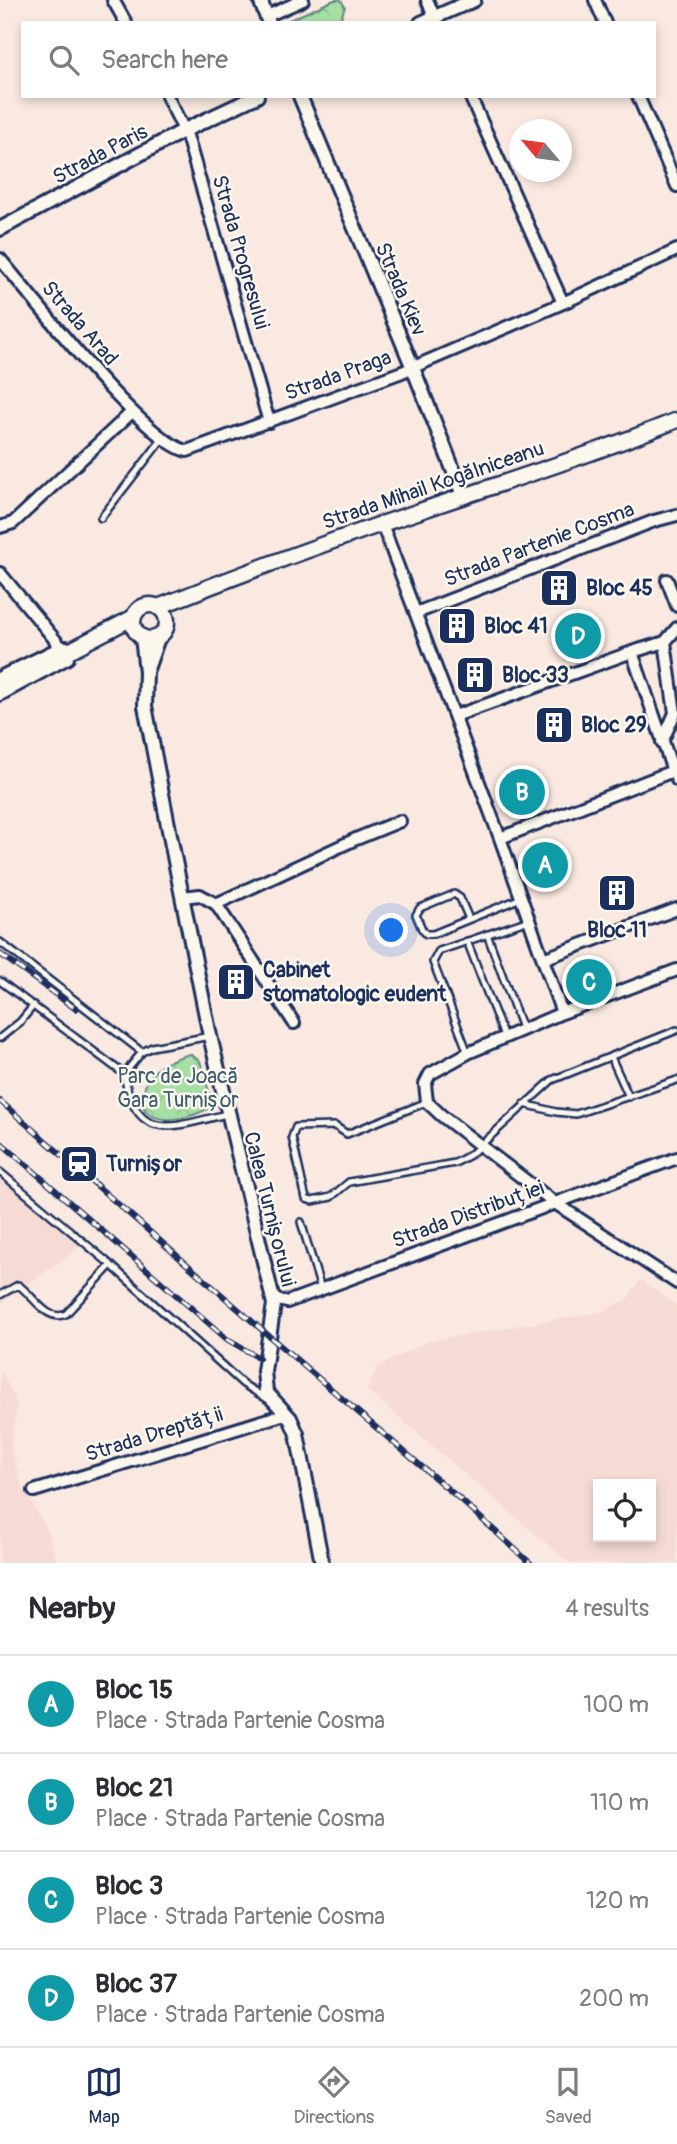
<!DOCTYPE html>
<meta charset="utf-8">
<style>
:root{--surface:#fff;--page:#f2f2f3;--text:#2b2b33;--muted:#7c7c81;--line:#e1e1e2;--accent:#1b2f5e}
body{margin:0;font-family:Pangolin,sans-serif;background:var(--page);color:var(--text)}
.controls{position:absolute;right:21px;bottom:21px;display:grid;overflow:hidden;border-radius:0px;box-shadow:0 4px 10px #0003}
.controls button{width:63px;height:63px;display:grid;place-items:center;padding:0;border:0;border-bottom:2px solid var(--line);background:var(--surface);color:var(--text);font:35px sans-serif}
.compass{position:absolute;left:509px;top:119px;width:63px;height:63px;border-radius:50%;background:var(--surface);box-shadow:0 4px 10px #0003;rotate:299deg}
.you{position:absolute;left:392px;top:931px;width:24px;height:24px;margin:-18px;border:5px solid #fff;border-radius:50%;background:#1a73e8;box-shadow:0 0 0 10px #1a73e833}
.badge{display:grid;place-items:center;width:46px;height:46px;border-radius:50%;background:var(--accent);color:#fff;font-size:23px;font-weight:700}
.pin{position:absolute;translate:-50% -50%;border:4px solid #fff;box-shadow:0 2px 7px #0006}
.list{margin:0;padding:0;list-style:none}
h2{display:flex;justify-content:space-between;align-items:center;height:91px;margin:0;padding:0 28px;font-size:30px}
h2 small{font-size:23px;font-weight:400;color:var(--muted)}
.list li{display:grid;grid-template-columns:46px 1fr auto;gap:21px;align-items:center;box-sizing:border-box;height:98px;padding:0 28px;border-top:2px solid var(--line)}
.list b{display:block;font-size:26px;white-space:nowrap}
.list p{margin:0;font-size:23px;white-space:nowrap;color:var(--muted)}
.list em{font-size:23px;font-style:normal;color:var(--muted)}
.icon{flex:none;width:38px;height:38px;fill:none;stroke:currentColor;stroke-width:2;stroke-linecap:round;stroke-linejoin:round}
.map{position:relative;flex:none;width:677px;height:1563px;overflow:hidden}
.search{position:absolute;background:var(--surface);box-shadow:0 4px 10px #0003;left:21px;right:21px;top:21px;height:77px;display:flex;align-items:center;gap:18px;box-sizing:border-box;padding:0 24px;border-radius:0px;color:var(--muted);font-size:26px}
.sheet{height:483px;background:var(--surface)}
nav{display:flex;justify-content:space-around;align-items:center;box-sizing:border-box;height:98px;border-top:2px solid var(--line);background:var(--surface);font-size:19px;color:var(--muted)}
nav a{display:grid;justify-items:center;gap:4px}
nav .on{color:var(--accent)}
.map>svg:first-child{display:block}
.built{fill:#f6dbd5;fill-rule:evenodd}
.forest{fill:url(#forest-crowns);stroke:#608781;stroke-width:2}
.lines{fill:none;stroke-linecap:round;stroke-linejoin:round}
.service-casing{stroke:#1b2f5e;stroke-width:10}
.minor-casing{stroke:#1b2f5e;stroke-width:16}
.tertiary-casing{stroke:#1b2f5e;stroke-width:18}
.secondary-casing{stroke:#1b2f5e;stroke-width:19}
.service{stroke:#fbf7ec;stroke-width:5}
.minor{stroke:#fbf7ec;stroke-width:10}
.tertiary{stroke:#fbf7ec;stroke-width:12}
.secondary{stroke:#fbf7ec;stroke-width:14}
.rail-casing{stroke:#1b2f5e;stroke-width:6}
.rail{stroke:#fbf7ec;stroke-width:3.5;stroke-dasharray:10;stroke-linecap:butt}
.labels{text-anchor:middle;stroke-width:5;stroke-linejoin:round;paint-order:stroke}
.street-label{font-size:21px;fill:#1b2f5e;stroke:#fbf7ec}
.poi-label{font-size:21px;font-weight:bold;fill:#1b2f5e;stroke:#fbf7ec;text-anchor:start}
.park-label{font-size:21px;fill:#3e5b70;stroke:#fbf7ec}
</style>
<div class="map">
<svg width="677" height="1563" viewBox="0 0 677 1563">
<defs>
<pattern id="forest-crowns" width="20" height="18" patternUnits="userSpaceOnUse" patternTransform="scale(1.75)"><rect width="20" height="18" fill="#a6dfa4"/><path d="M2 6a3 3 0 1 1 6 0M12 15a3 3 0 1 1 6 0" fill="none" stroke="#8ec090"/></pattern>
</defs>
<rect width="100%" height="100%" fill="#fae9e0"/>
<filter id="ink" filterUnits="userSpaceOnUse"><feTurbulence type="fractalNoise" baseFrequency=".0143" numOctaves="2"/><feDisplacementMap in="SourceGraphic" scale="14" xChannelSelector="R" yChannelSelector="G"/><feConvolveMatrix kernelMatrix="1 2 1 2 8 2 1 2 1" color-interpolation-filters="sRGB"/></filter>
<g filter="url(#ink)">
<path class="built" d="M0 1169 87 1242 0 1304Z
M641 1280 677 1306V1563H569L367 1390 377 1367 428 1341 601 1312 626 1300ZM651 1484V1537H598V1484Z
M0 1371 12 1391 17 1406 11 1448 22 1486 47 1529 57 1563H0Z"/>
<path class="forest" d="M334 0H341L345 7 341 17 329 23 287 21Z
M190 1054 200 1061 212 1102 211 1107C193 1118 151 1129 142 1104 143 1074 162 1061 190 1054Z"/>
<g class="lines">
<defs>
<path id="service" d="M101 518 163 438
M469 919 460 898 454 894 420 908 416 915 422 929 426 934H433L521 898
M487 934 523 1031
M467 941 505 1039
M0 942 142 1052
M0 981 124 1074
M210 1036 152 1047 142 1052 124 1074C136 1146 174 1126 227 1114
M0 1038 20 1022 34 1005
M468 1053 433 962 439 951 529 920
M611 1057 629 1097
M427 1102 347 1134 335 1126 296 1127 292 1137 306 1199 312 1201 331 1197 349 1182 455 1163 470 1155 552 1080 677 1030
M524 1104 556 1112 576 1114 677 1080
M0 1172 111 1265 243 1384 267 1399
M301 1222 321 1289
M0 1295 18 1285C33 1294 46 1323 66 1314L111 1265"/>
<path id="minor" d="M113 0 126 23
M427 0 437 23
M595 0 605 23
M267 16 303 0
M167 96 187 136 269 422
M470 96 563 303
M638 96 677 186
M0 259C34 299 142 440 187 451L402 372 563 303 677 250
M382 524 500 838 562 1013
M0 527 13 523 132 412
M0 573 61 647
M667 580 677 606
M416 613 654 521 677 515
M632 652 665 642
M0 677 61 647H66
M0 695 68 658
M455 716 632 652 673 771
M662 742 675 713 665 642 677 628
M500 838 673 771 677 780
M182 897 200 895 216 904 294 1023
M216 904 356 839 400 821
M543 959 677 909
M677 970 562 1013 468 1053 430 1074 425 1084 427 1102 442 1116 555 1203 677 1283
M273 1299 287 1302 677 1158
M34 1491 285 1414"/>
<path id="tertiary" d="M260 0 269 23
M421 23 474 0
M300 96 413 368 464 497
M0 229 185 130 257 96
M142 637 146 672 145 706 174 856 210 1036 274 1304 264 1371 266 1392 290 1418 297 1434 322 1563
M147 669 158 638"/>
<path id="secondary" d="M133 622a17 17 0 1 1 34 0a17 17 0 1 1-34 0Z
M158 607C243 573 330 541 417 512 504 482 592 455 677 420
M0 687 134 617"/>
</defs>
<use href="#service" class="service-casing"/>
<use href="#minor" class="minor-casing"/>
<use href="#tertiary" class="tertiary-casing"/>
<use href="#secondary" class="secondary-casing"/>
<use href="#service" class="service"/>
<use href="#minor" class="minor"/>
<use href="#tertiary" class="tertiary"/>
<use href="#secondary" class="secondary"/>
<defs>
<path id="rail" d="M0 954 76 1009
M0 1101 269 1336 462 1501 530 1563
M0 1142 228 1340 259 1358"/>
</defs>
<use href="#rail" class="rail-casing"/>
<use href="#rail" class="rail"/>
</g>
</g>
<defs>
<symbol id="building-square" viewBox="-11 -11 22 22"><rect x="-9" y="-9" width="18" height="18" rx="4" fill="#1b2f5e" stroke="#fbf7ec"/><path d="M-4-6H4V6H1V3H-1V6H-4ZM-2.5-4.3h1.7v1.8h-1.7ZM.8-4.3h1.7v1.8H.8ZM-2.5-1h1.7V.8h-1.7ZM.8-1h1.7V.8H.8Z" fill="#fff"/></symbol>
<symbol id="station-square" viewBox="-11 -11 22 22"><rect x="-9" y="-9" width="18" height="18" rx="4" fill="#1b2f5e" stroke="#fbf7ec"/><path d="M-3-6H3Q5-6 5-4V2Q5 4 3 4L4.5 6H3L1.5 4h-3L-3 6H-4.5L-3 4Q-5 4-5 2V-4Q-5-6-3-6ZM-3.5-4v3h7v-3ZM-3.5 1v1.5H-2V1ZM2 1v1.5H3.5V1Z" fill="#fff"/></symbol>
</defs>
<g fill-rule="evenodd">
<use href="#building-square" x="537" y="566" width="44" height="44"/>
<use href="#building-square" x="435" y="604" width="44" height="44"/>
<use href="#building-square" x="453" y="653" width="44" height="44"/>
<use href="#building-square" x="532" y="703" width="44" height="44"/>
<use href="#building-square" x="595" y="871" width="44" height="44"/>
<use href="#building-square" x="214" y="960" width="44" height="44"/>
<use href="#station-square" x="57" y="1142" width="44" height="44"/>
</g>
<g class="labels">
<g class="street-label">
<text transform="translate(100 154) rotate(-28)" y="7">Strada Paris</text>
<text transform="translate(241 252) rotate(74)" y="7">Strada Progresului</text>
<text transform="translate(401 289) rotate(67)" y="7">Strada Kiev</text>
<text transform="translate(80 323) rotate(49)" y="7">Strada Arad</text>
<text transform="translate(338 375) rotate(-20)" y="7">Strada Praga</text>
<text transform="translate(433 485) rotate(-19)" y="7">Strada Mihail Kogălniceanu</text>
<text transform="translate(539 544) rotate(-21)" y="7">Strada Partenie Cosma</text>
<text transform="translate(270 1209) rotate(76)" y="7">Calea Turnișorului</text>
<text transform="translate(468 1214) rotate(-20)" y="7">Strada Distribuției</text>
<text transform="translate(154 1434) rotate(-17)" y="7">Strada Dreptății</text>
</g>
<g class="poi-label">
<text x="586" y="595">Bloc 45</text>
<text x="484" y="633">Bloc 41</text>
<text x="502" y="682">Bloc 33</text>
<text x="581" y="732">Bloc 29</text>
<text x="617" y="937" text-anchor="middle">Bloc 11</text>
<text x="263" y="977">Cabinet<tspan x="263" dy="24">stomatologic eudent</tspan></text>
<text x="106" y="1171">Turnișor</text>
</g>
<g class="park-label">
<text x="178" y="1083">Parc de Joacă<tspan x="178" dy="24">Gara Turnișor</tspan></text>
</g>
</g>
</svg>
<div class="controls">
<button><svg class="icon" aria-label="locate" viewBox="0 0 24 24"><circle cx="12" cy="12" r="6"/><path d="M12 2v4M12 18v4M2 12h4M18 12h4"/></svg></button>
</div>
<svg class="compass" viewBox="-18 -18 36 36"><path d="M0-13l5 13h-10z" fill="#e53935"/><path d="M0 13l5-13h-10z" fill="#7c7c81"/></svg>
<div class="you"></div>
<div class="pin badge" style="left:545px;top:865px;background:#0f9aa8">A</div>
<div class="pin badge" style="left:522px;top:792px;background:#0f9aa8">B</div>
<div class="pin badge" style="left:589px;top:982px;background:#0f9aa8">C</div>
<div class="pin badge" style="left:578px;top:636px;background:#0f9aa8">D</div>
<div class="search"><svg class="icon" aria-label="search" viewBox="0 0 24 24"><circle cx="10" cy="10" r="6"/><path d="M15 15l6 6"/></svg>Search here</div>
</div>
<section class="sheet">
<h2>Nearby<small>4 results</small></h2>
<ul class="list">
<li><span class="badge" style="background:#0f9aa8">A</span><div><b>Bloc 15</b><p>Place · Strada Partenie Cosma</p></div><em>100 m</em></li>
<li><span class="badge" style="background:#0f9aa8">B</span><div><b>Bloc 21</b><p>Place · Strada Partenie Cosma</p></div><em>110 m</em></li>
<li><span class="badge" style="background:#0f9aa8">C</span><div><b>Bloc 3</b><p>Place · Strada Partenie Cosma</p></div><em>120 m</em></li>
<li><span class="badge" style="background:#0f9aa8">D</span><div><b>Bloc 37</b><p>Place · Strada Partenie Cosma</p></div><em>200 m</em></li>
</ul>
</section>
<nav>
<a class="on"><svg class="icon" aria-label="map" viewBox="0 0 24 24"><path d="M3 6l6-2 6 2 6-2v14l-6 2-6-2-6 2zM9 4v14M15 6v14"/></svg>Map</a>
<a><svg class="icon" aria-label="directions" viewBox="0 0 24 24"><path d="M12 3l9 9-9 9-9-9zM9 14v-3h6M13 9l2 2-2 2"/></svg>Directions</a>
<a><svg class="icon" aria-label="saved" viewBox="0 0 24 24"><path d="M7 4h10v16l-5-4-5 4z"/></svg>Saved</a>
</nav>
